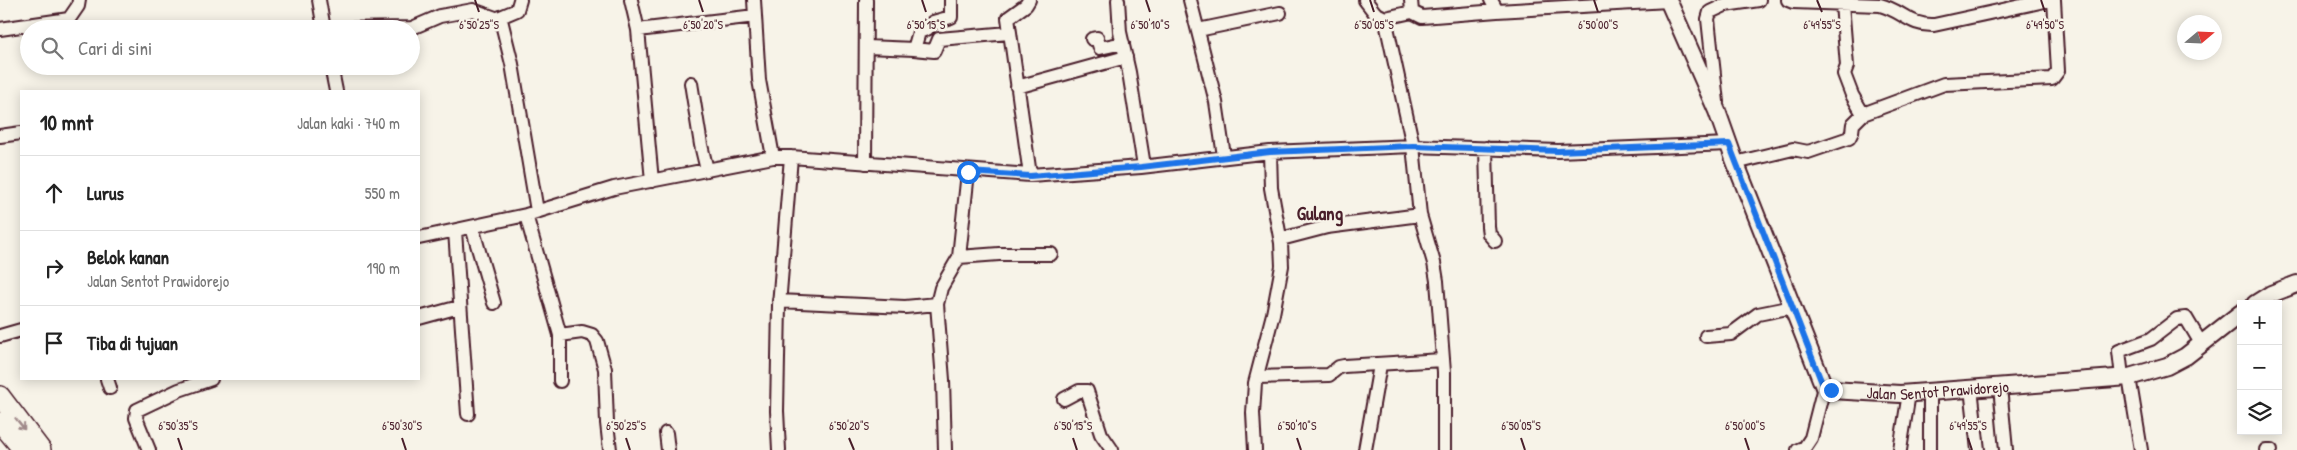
<!DOCTYPE html>
<html lang="id">
<meta charset="utf-8">
<style>
:root{--surface:#fff;--page:#f2f2f2;--text:#222;--muted:#767676;--line:#e0e0e0}
body{margin:0;font-family:"Patrick Hand",sans-serif;background:var(--page);color:var(--text)}
.controls{position:absolute;right:15px;bottom:15px;display:grid;overflow:hidden;border-radius:0px;box-shadow:0 2px 12px #0003}
.controls button{width:45px;height:45px;display:grid;place-items:center;padding:0;border:0;border-bottom:1px solid var(--line);background:var(--surface);color:var(--text);font:25px sans-serif}
.compass{position:absolute;left:2177px;top:15px;width:45px;height:45px;border-radius:50%;background:var(--surface);box-shadow:0 2px 12px #0003;rotate:71deg}
.stop{position:absolute;width:15px;height:15px;margin:-11px;border:4px solid #1a73e8;border-radius:50%;background:#fff}
.stop.end{background:#1a73e8;border-color:#fff;box-shadow:0 1px 5px #0008}
.list{margin:0;padding:0;list-style:none}
h2{display:flex;justify-content:space-between;align-items:center;height:65px;margin:0;padding:0 20px;font-size:21px}
h2 small{font-size:16px;font-weight:400;color:var(--muted)}
.list li{display:grid;grid-template-columns:32px 1fr auto;gap:15px;align-items:center;box-sizing:border-box;height:75px;padding:0 20px;border-top:1px solid var(--line)}
.list b{display:block;font-size:19px;white-space:nowrap}
.list p{margin:0;font-size:16px;white-space:nowrap;color:var(--muted)}
.list em{font-size:16px;font-style:normal;color:var(--muted)}
.icon{flex:none;width:28px;height:28px;fill:none;stroke:currentColor;stroke-width:2;stroke-linecap:round;stroke-linejoin:round}
.map{position:relative;flex:none;width:2297px;height:450px;overflow:hidden}
.search{position:absolute;background:var(--surface);box-shadow:0 2px 12px #0003;left:20px;top:20px;width:400px;height:55px;display:flex;align-items:center;gap:12px;box-sizing:border-box;padding:0 18px;border-radius:28px;color:var(--muted);font-size:19px}
.panel{position:absolute;background:var(--surface);box-shadow:0 2px 12px #0003;left:20px;top:90px;width:400px;height:290px;border-radius:0px}
.map>svg:first-child{display:block}
.lines{fill:none;stroke-linecap:round;stroke-linejoin:round}
.minor-casing{stroke:#4a1f2b;stroke-width:16}
.major-casing{stroke:#4a1f2b;stroke-width:20}
.highway-casing{stroke:#4a1f2b;stroke-width:22}
.minor{stroke:#f7f3e8;stroke-width:12}
.major{stroke:#f7f3e8;stroke-width:16}
.highway{stroke:#f7f3e8;stroke-width:19}
.oneway{stroke:#a0898a}
.route{stroke:#1a73e8;stroke-width:6}
.ticks{fill:none;stroke:#4a1f2b;stroke-width:2}
.labels{text-anchor:middle;stroke-width:5;stroke-linejoin:round;paint-order:stroke}
.street-label{font-size:16px;fill:#4a1f2b;stroke:#f7f3e8}
.quarter-label{font-size:19px;font-weight:bold;fill:#4a1f2b;stroke:#f7f3e8}
.ticks-label{font-size:12px;text-anchor:middle;fill:#4a1f2b;stroke:#f7f3e8;stroke-width:5;stroke-linejoin:round;paint-order:stroke}
</style>
<div class="map">
<svg width="2297" height="450" viewBox="0 0 2297 450">
<rect width="100%" height="100%" fill="#f7f3e8"/>
<filter id="ink" filterUnits="userSpaceOnUse"><feTurbulence type="fractalNoise" baseFrequency=".02" numOctaves="2"/><feDisplacementMap in="SourceGraphic" scale="10" xChannelSelector="R" yChannelSelector="G"/><feConvolveMatrix kernelMatrix="1 2 1 2 8 2 1 2 1" color-interpolation-filters="sRGB"/></filter>
<g filter="url(#ink)">
<g class="lines">
<defs>
<path id="minor" d="M319 0 324 29
M631 0 638 30 652 181
M754 0 759 80 773 157
M1029 0 1026 5 1008 18 1030 175
M1118 0 1120 32 1129 72 1144 166
M1190 0 1216 102 1224 156
M1365 0 1375 13 1385 18
M1411 0 1412 12 1385 18 1413 146 1420 215 1434 263 1437 281 1444 372V450
M1491 0 1497 11 1668 1
M1788 0 1793 2 1880 5C1903 11 1910 26 1934 25L2049 0
M1842 4 1847 66 1844 74 1852 95 1863 114
M1412 12 1422 17 1497 11
M498 18 517 10 520 0
M0 29 69 19 78 6 79 0
M338 29 412 28 440 16 473 10 501 20 512 64 537 211
M638 30 755 16
M1198 30 1280 13
M1092 39 1097 38 1100 48 1123 43
M867 47 914 49 919 32 927 29 933 22 951 17V0
M914 49 934 51 939 39 1009 33
M331 66 336 91
M691 83 701 145 707 170
M1017 87 1126 57
M1717 102 1708 19 1710 12 1725 5 1759 0
M0 136 21 133
M1486 148 1488 227 1489 234 1495 241
M865 163 866 0
M1735 163 1793 149 1808 152 1849 138 1852 132 1853 124 1863 114 1944 84 2052 79 2058 71 2054 0
M526 215 560 335 582 332 592 335 597 341 605 369 607 423 610 450
M472 227 494 303
M455 231 468 414
M419 238 526 215 614 188 773 157H791L1030 175 1141 167 1270 152 1413 146 1558 151 1729 144
M1281 239 1327 227 1420 215
M959 257 999 254H1051
M779 301 905 307 937 304
M419 318 459 307
M560 335V381
M0 336 21 330
M1706 336 1731 334 1758 314 1793 307
M1257 377 1329 375 1339 367 1344 366 1442 360
M2122 377 2119 351 2151 339 2177 319 2186 318 2202 345
M2129 377 2141 450
M107 379 110 388
M2000 387 2006 450
M1971 388 1978 450
M1064 399 1079 391H1087L1101 434 1112 450
M666 433 668 450
M149 450 136 418 137 410 179 390 211 379
M779 450 777 411 779 305 791 157
M945 450 943 380 937 304 941 288 959 257 968 172
M1255 450 1253 413 1255 383 1273 314 1282 266 1281 243 1271 188 1270 152
M1365 450 1380 365
M1798 450 1805 447 1811 438 1824 387
M1900 450 1909 393
M1930 450V391
M2266 450H2271"/>
<g id="major">
<path id="s1" d="M1668 0 1717 111 1734 159 1824 387 1831 390 1900 394 2129 377 2167 366 2186 356 2241 313"/>
<path d="M2255 304 2271 294 2297 284"/>
</g>
<path id="highway" d="M0 396 41 450
M0 422 23 450"/>
</defs>
<use href="#minor" class="minor-casing"/>
<use href="#major" class="major-casing"/>
<use href="#highway" class="highway-casing"/>
<use href="#minor" class="minor"/>
<use href="#major" class="major"/>
<use href="#highway" class="highway"/>
</g>
<defs><path id="oneway-shaft" d="M-6 0H5M1.5-3L5.5 0L1.5 3" fill="none" stroke-width="1.6" stroke-linecap="round" stroke-linejoin="round" transform="scale(1.25)"/></defs>
<use class="oneway" href="#oneway-shaft" transform="translate(20 424) rotate(51)"/>
</g>
<g class="lines" filter="url(#ink)">
<path class="route" d="M968 172 1030 176 1141 167 1270 152 1413 146 1558 151 1729 144 1820 378 1824 387 1831 390"/>
</g>
<path class="ticks" d="M475 0 479 12M699 0 703 12M922 0 926 12M1146 0 1150 12M1370 0 1374 12M1594 0 1598 12M1817 0 1822 12M2041 0 2045 12M178 438 182 450M402 438 406 450M626 438 630 450M849 438 854 450M1073 438 1077 450M1297 438 1301 450M1521 438 1525 450M1745 438 1749 450M1968 438 1972 450"/>
<g class="labels">
<g class="street-label">
<text dy="6" stroke="none"><textPath href="#s1" startOffset="532">Jalan Sentot Prawidorejo</textPath></text>
</g>
<g class="quarter-label">
<text x="1320" y="220">Gulang</text>
</g>
</g>
<g class="ticks-label">
<text x="479" y="29">6°50'25"S</text>
<text x="926" y="29">6°50'15"S</text>
<text x="1150" y="29">6°50'10"S</text>
<text x="1374" y="29">6°50'05"S</text>
<text x="1598" y="29">6°50'00"S</text>
<text x="1822" y="29">6°49'55"S</text>
<text x="2045" y="29">6°49'50"S</text>
<text x="703" y="29">6°50'20"S</text>
<text x="178" y="430">6°50'35"S</text>
<text x="402" y="430">6°50'30"S</text>
<text x="626" y="430">6°50'25"S</text>
<text x="849" y="430">6°50'20"S</text>
<text x="1073" y="430">6°50'15"S</text>
<text x="1297" y="430">6°50'10"S</text>
<text x="1521" y="430">6°50'05"S</text>
<text x="1745" y="430">6°50'00"S</text>
<text x="1968" y="430">6°49'55"S</text>
</g>
</svg>
<div class="controls">
<button>+</button>
<button>−</button>
<button><svg class="icon" aria-label="layers" viewBox="0 0 24 24"><path d="M12 4l9 5-9 5-9-5zM3 14l9 5 9-5"/></svg></button>
</div>
<svg class="compass" viewBox="-18 -18 36 36"><path d="M0-13l5 13h-10z" fill="#e53935"/><path d="M0 13l5-13h-10z" fill="#767676"/></svg>
<div class="stop" style="left:968px;top:172px"></div>
<div class="stop end" style="left:1831px;top:390px"></div>
<div class="search"><svg class="icon" aria-label="search" viewBox="0 0 24 24"><circle cx="10" cy="10" r="6"/><path d="M15 15l6 6"/></svg>Cari di sini</div>
<section class="panel">
<h2>10 mnt<small>Jalan kaki · 740 m</small></h2>
<ul class="list">
<li><svg class="icon" aria-label="ahead" viewBox="0 0 24 24"><path d="M12 20V5M6 11l6-6 6 6"/></svg><div><b>Lurus</b></div><em>550 m</em></li>
<li><svg class="icon" aria-label="right" viewBox="0 0 24 24"><path d="M7 20v-9h11M14 6l5 5-5 5"/></svg><div><b>Belok kanan</b><p>Jalan Sentot Prawidorejo</p></div><em>190 m</em></li>
<li><svg class="icon" aria-label="arrive" viewBox="0 0 24 24"><path d="M6 21V4h12l-3 4 3 4H6"/></svg><div><b>Tiba di tujuan</b></div></li>
</ul>
</section>
</div>
